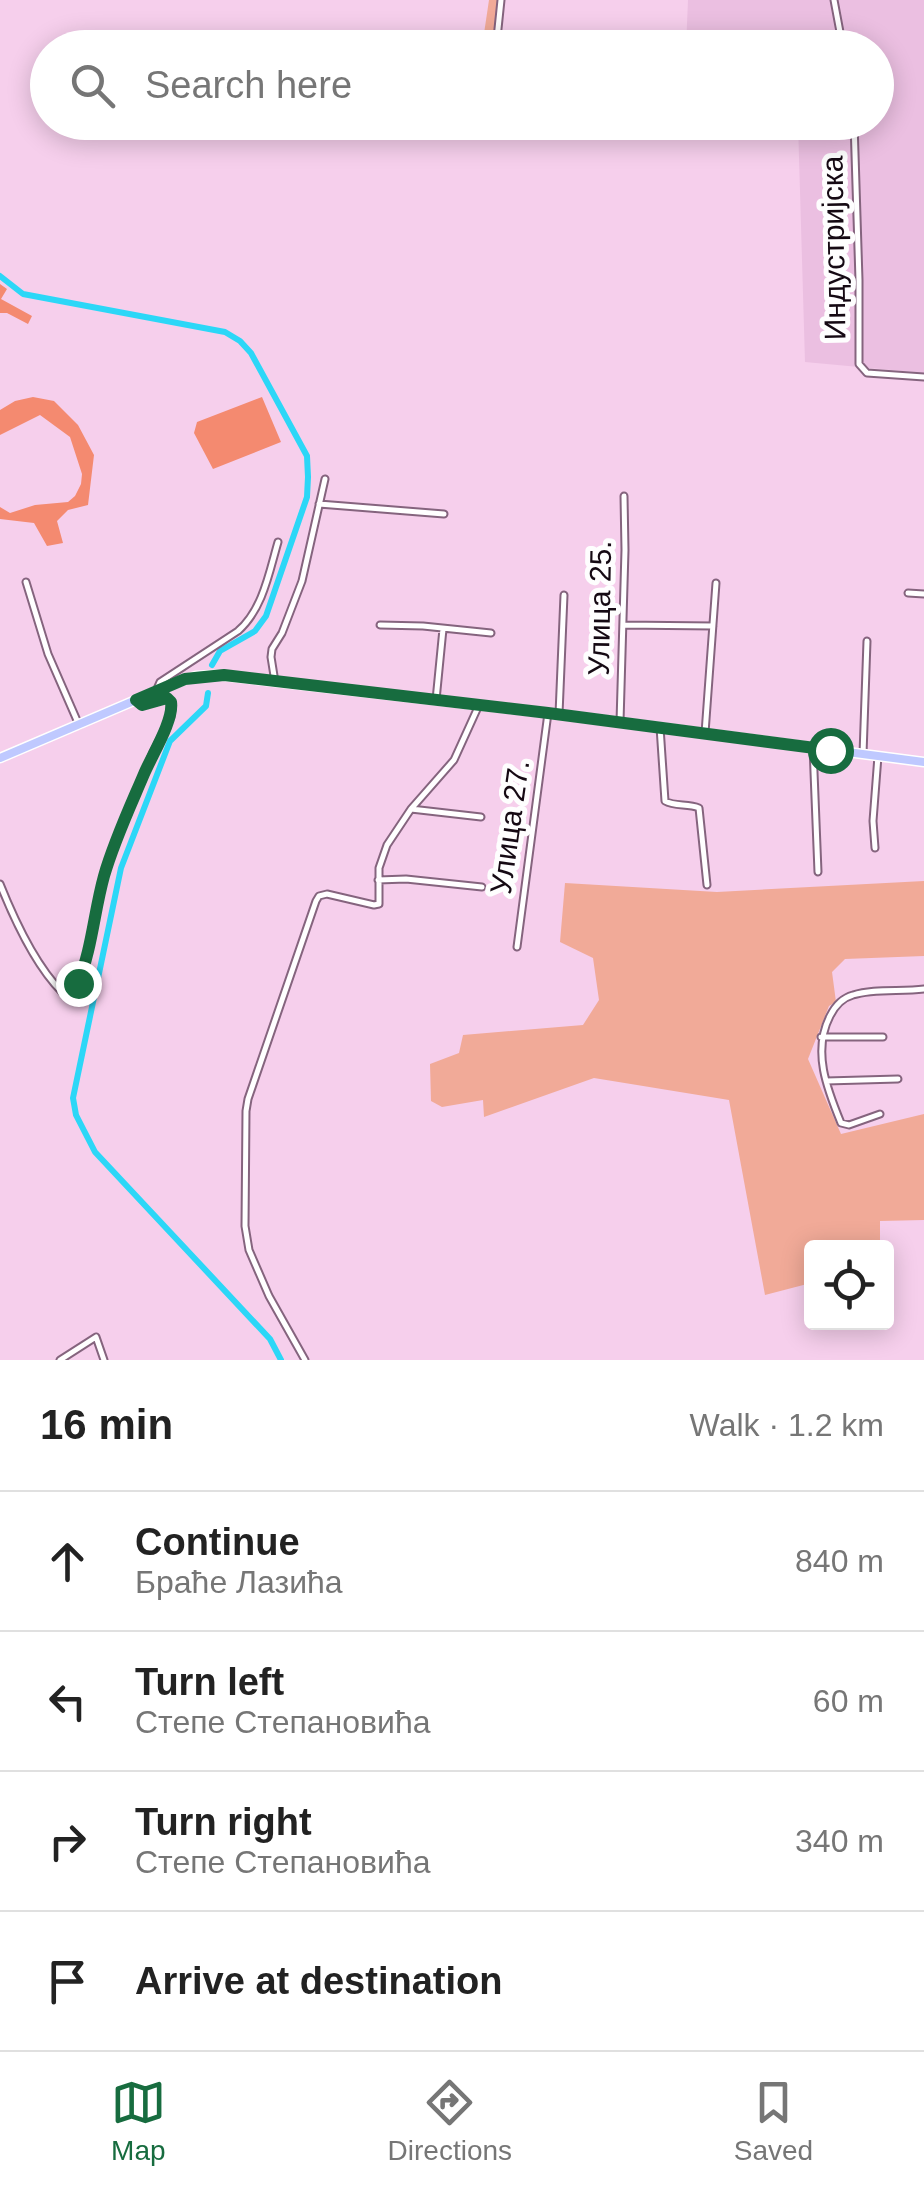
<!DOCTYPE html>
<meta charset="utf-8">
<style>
:root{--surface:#fff;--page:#f2f2f2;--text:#222;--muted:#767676;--line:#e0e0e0;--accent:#176c3f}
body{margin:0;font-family:Helvetica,sans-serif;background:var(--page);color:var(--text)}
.controls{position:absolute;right:30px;bottom:30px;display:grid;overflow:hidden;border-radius:10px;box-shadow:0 5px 25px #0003}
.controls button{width:90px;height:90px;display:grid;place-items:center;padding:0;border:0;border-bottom:2px solid var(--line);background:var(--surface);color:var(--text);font:50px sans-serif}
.stop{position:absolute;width:30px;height:30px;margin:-22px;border:8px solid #176c3f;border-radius:50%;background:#fff}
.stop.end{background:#176c3f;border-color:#fff;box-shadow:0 2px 10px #0008}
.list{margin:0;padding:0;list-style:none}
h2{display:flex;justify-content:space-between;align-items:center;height:130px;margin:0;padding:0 40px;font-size:42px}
h2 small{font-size:32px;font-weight:400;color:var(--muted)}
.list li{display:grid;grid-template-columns:65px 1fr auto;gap:30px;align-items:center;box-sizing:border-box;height:140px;padding:0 40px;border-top:2px solid var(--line)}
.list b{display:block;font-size:38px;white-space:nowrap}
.list p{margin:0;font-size:32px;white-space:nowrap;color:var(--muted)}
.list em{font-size:32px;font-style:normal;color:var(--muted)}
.icon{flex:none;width:55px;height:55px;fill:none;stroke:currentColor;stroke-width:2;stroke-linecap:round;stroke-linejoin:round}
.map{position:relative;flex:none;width:924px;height:1360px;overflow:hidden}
.search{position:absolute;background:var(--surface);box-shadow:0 5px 25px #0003;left:30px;right:30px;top:30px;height:110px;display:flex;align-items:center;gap:25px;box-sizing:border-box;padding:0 35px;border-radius:55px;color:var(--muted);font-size:38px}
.sheet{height:690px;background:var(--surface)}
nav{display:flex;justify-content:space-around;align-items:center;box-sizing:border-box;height:140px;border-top:2px solid var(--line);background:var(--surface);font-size:28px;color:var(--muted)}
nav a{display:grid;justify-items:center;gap:5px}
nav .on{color:var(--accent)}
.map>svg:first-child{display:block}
.built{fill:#ebbfe1}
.green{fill:#f1aa98}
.forest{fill:#f48a70}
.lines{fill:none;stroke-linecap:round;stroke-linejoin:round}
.canal{stroke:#2cd7f7;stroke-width:6}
.minor-casing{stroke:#85647e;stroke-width:9}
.major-casing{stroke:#fff;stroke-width:11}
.minor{stroke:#fff;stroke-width:5}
.major{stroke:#bfc9ff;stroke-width:8}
.route{stroke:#176c3f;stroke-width:12}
.labels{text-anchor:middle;stroke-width:10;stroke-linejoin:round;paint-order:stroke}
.street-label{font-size:30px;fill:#150913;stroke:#fefefe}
</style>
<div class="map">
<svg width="924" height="1360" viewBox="0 0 924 1360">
<rect width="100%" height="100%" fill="#f6cfec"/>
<path class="built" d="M688 0H924V373L805 362 798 123 876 122V48H686Z"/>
<path class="green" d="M489 0H498L492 47H482Z
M924 881V956L845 959 832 972 836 1002 829 1006 808 1059 841 1134 924 1114V1220L880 1221V1247L812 1248 811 1283 765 1295 729 1100 594 1078 484 1117 483 1100 442 1107 431 1101 430 1064 459 1053 463 1035 583 1025 599 1000 593 958 560 942 565 883 717 892Z"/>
<path class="forest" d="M0 284 7 289 1 299 32 316 28 324 7 313H0Z
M33 397 54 401 78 425 94 455 88 505 68 510 57 521 63 543 47 546 34 523 0 519V507L10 513 35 505 68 502 75 496 81 484 82 474 70 437 40 415 0 435V410L15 401Z
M262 397 281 442 213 469 194 433 197 422Z"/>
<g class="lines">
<path class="canal" d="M0 276 23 294 225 332 240 341 251 353 307 456 308 477 307 497 266 616 255 631 220 651 212 665
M208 693 206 706 170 741 121 868 73 1098 76 1115 95 1152 270 1339 281 1360"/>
<defs>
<path id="minor" d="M834 0 843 48
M496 48 501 0
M854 122 859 280V364L867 373 924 377
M319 504 444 514
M26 582 48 654 79 725
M908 593 924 594
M380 625 423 626 491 633
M623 625 713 626
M275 682 271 657 272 649 282 633 302 581 325 479
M156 691 160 682 238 631C263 609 269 573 278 542
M436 700 443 629
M559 714 564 595
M620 722 625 550 624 496
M660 727 665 801C675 807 688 803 699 808L707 885
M705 733 716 583
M813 747 818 872
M863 754 867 641
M411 809 481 817
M875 848 873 821 878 756
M378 880 406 879 482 887
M0 884C14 919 36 966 62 992L73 991 87 957 99 897 111 854 153 752 171 717 172 704 167 698 142 705 136 700
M517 947 548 713
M821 1037H883
M826 1081 898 1079
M880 1114 849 1125 841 1123C827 1089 812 1051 830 1016 835 1006 842 998 853 995 874 988 901 992 924 989
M60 1360 96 1337 104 1360
M305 1360 269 1296 249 1250 245 1226 246 1111 248 1099 316 901 319 896 327 894 374 905 379 904V868L387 845 411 809 454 760 479 705"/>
<path id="major" d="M0 758 178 682 196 676 216 675 548 713 924 762"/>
</defs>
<use href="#minor" class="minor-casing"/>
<use href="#major" class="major-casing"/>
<use href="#minor" class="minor"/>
<use href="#major" class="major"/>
</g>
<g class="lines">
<path class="route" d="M78 983C92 949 94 912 104 876 114 841 130 807 144 774 152 755 174 720 171 702L167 698 142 705 136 700 185 679 224 675 548 713 830 750"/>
</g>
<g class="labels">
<g class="street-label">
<text transform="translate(834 248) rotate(-91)" y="10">Индустријска</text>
<text transform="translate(600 608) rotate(-89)" y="10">Улица 25.</text>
<text transform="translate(510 827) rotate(-82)" y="10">Улица 27.</text>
</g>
</g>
</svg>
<div class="controls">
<button><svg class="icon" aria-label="locate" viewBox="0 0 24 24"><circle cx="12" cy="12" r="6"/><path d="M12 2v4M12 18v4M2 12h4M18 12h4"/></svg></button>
</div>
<div class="stop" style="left:830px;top:750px"></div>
<div class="stop end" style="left:78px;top:983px"></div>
<div class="search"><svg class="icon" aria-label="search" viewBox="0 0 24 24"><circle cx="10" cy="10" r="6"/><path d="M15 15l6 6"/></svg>Search here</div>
</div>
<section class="sheet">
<h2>16 min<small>Walk · 1.2 km</small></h2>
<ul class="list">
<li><svg class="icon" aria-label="ahead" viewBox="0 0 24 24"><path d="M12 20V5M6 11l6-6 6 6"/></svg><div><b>Continue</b><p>Браће Лазића</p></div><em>840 m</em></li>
<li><svg class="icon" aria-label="left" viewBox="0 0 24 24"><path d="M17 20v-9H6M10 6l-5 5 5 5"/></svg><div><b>Turn left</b><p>Степе Степановића</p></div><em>60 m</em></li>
<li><svg class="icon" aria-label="right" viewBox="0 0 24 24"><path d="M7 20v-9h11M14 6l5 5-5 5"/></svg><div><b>Turn right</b><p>Степе Степановића</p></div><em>340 m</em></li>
<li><svg class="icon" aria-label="arrive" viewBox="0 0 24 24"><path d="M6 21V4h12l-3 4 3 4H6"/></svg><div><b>Arrive at destination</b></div></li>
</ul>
</section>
<nav>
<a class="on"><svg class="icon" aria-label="map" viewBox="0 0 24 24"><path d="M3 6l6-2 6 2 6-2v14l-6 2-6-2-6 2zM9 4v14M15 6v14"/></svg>Map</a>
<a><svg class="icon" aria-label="directions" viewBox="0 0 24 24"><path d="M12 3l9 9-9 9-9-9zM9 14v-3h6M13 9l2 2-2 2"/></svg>Directions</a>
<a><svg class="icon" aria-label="saved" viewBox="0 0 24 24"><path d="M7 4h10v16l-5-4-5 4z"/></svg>Saved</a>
</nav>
